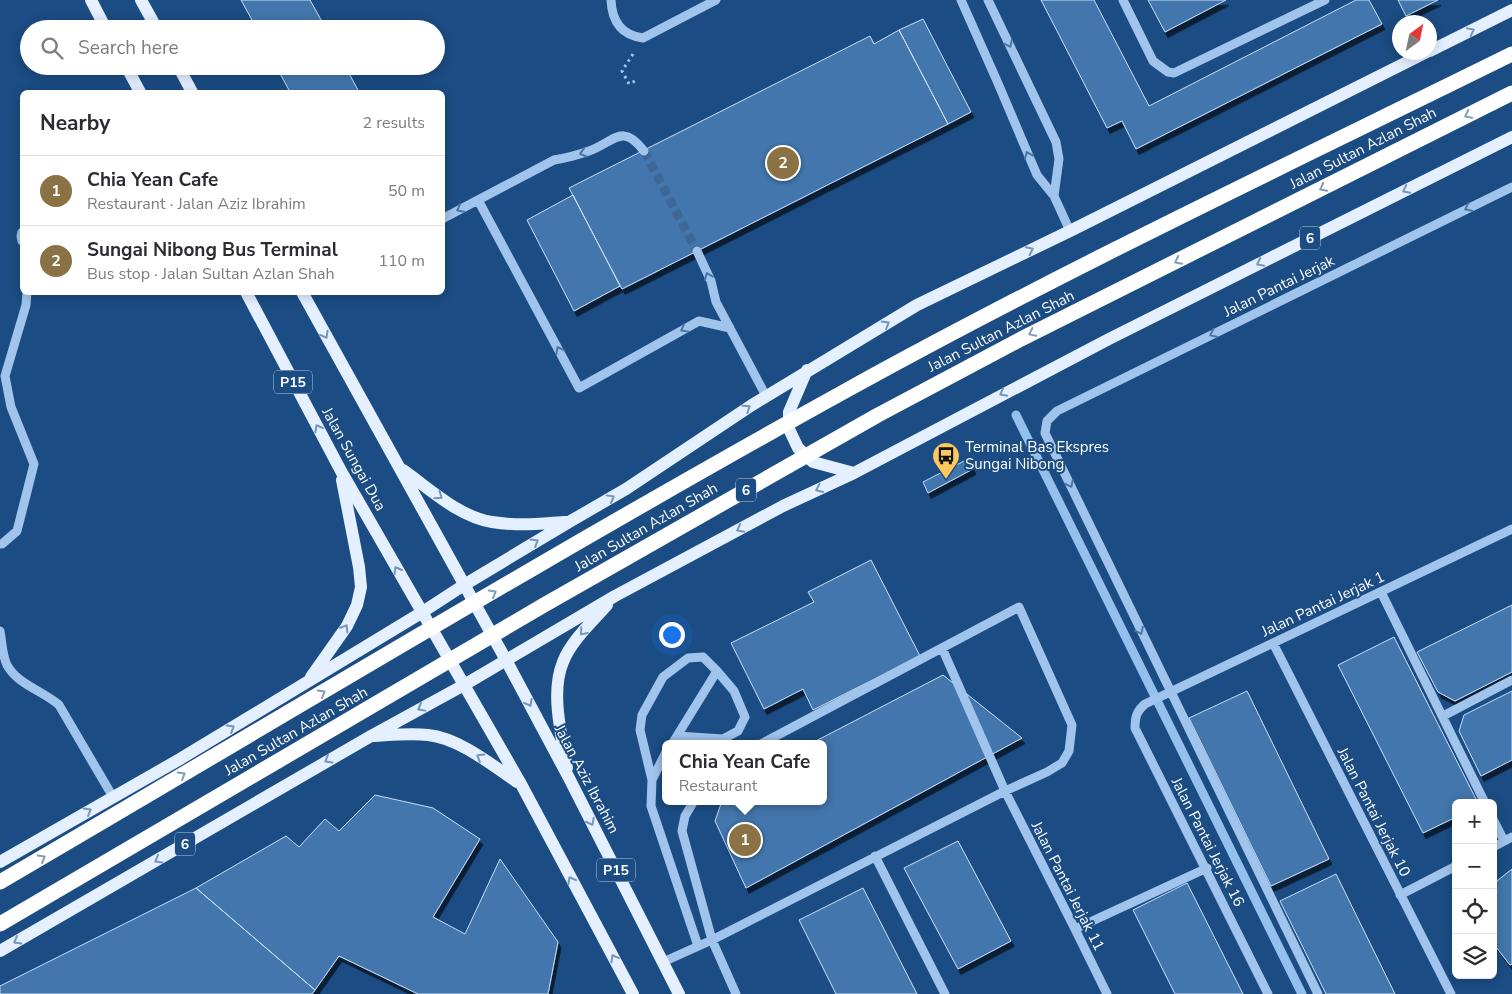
<!DOCTYPE html>
<meta charset="utf-8">
<style>
:root{--surface:#fff;--page:#f2f2f3;--text:#2b2b33;--muted:#7c7c81;--line:#e1e1e2;--accent:#8a7245}
body{margin:0;font-family:"Nunito Sans",sans-serif;background:var(--page);color:var(--text)}
.controls{position:absolute;right:15px;bottom:15px;display:grid;overflow:hidden;border-radius:8px;box-shadow:0 2px 12px #0003}
.controls button{width:45px;height:45px;display:grid;place-items:center;padding:0;border:0;border-bottom:1px solid var(--line);background:var(--surface);color:var(--text);font:25px sans-serif}
.compass{position:absolute;left:1392px;top:15px;width:45px;height:45px;border-radius:50%;background:var(--surface);box-shadow:0 2px 12px #0003;rotate:33deg}
.you{position:absolute;left:671px;top:634px;width:18px;height:18px;margin:-12px;border:4px solid #fff;border-radius:50%;background:#1a73e8;box-shadow:0 0 0 8px #1a73e833}
.badge{display:grid;place-items:center;width:32px;height:32px;border-radius:50%;background:var(--accent);color:#fff;font-size:16px;font-weight:700}
.pin{position:absolute;translate:-50% -50%;border:2px solid #fff;box-shadow:0 1px 5px #0006}
.popup{position:absolute;left:662px;top:740px;width:165px;height:65px;box-sizing:border-box;display:grid;place-content:center;border-radius:8px;background:var(--surface);filter:drop-shadow(0 1px 4px #0005);font-size:16px;white-space:nowrap;color:var(--muted)}
.popup b{font-size:19px;color:var(--text)}
.popup::after{content:'';position:absolute;left:50%;top:100%;margin-left:-10px;border:10px solid transparent;border-top-color:var(--surface)}
.list{margin:0;padding:0;list-style:none}
h2{display:flex;justify-content:space-between;align-items:center;height:65px;margin:0;padding:0 20px;font-size:21px}
h2 small{font-size:16px;font-weight:400;color:var(--muted)}
.list li{display:grid;grid-template-columns:32px 1fr auto;gap:15px;align-items:center;box-sizing:border-box;height:70px;padding:0 20px;border-top:1px solid var(--line)}
.list b{display:block;font-size:19px;white-space:nowrap}
.list p{margin:0;font-size:16px;white-space:nowrap;color:var(--muted)}
.list em{font-size:16px;font-style:normal;color:var(--muted)}
.icon{flex:none;width:28px;height:28px;fill:none;stroke:currentColor;stroke-width:2;stroke-linecap:round;stroke-linejoin:round}
.map{position:relative;flex:none;width:1512px;height:994px;overflow:hidden}
.search{position:absolute;background:var(--surface);box-shadow:0 2px 12px #0003;left:20px;top:20px;width:425px;height:55px;display:flex;align-items:center;gap:12px;box-sizing:border-box;padding:0 18px;border-radius:28px;color:var(--muted);font-size:19px}
.panel{position:absolute;background:var(--surface);box-shadow:0 2px 12px #0003;left:20px;top:90px;width:425px;height:205px;border-radius:8px}
.map>svg:first-child{display:block}
.lines{fill:none;stroke-linecap:round;stroke-linejoin:round}
.stream{stroke:#93c0ed;stroke-width:9}
.building{fill:#4376ac;stroke:#c5def8;filter:url(#shadow)}
.minor-tunnel{stroke:#3d6796;stroke-width:9;stroke-dasharray:9 4.5;stroke-linecap:butt}
.path{stroke:#a0c4eb;stroke-width:3;stroke-dasharray:2.5 4;stroke-linecap:butt}
.minor{stroke:#a0c4eb;stroke-width:9}
.major{stroke:#e4efff;stroke-width:12}
.highway{stroke:#fff;stroke-width:15}
.oneway{stroke:#7595bb}
.oneway2{stroke:#4a76a7}
.oneway3{stroke:#829dbb}
.labels{text-anchor:middle;stroke-width:4;stroke-linejoin:round;paint-order:stroke}
.shield{fill:#1b4c83;stroke:#bbc9da;stroke-width:1}
.shield-label{font-size:14px;font-weight:bold;fill:#fff}
.street-label{font-size:15px;fill:#fff;stroke:#1b4c83}
.poi-label{font-size:15px;fill:#fff;stroke:#1b4c83;text-anchor:start}
</style>
<div class="map">
<svg width="1512" height="994" viewBox="0 0 1512 994">
<defs>
<filter id="shadow"><feDropShadow dx="3" dy="5.5" stdDeviation="0" flood-color="#0009"/></filter>
</defs>
<rect width="100%" height="100%" fill="#1b4c83"/>
<g class="lines">
<path class="stream" d="M1016 415 1302 994"/>
</g>
<path class="building" d="M241 0H310L326 29H257Z
M1041 0H1094L1149 106 1356 0H1369L1382 24 1136 149 1122 121 1107 128Z
M1148 0H1226L1165 32Z
M1398 0H1438L1406 16Z
M923 19 971 112 948 124 899 30Z
M899 30 948 124 622 289 569 188 870 36 874 44Z
M276 66H345L359 92H290Z
M573 195 620 286 574 311 527 220Z
M968 459 973 469 928 493 923 482Z
M871 560 920 656 813 710 803 689 764 709 731 643 814 602 808 592Z
M1512 605V672L1455 701 1438 692 1417 652Z
M1394 637 1478 803H1456V817L1423 833 1338 665Z
M943 675 1022 738 746 888 715 821 722 801H824V744H810Z
M1247 691 1329 859 1271 886 1189 718Z
M1512 691V760L1481 776 1459 731 1464 715Z
M375 795 433 808 480 839 433 917 465 934 500 859 558 942 548 994H418L339 956 315 990 196 888 286 836 299 847 325 819 339 831Z
M958 841 1011 941 958 969 904 868Z
M1512 869V964L1510 965 1493 943V884Z
M1336 874 1395 994H1326L1280 901Z
M1187 883 1243 994H1175L1133 910Z
M196 888 315 990 312 994H0V986Z
M863 888 917 994H836L799 920Z"/>
<g class="lines">
<path class="minor-tunnel" d="M644 151 697 251"/>
<path class="path" d="M633 54 622 71 629 84 635 81"/>
<path class="minor" d="M611 0C612 21 621 35 643 38L716 0
M961 0 997 81 1037 175 1054 196 1070 231
M988 0 1056 142 1059 159 1054 196
M1123 0 1153 61 1168 72 1174 73 1325 0
M478 200 579 388 699 321 730 328
M442 219 554 160C566 158 578 155 589 151 614 142 622 122 644 151
M22 232 21 236 22 241
M697 251 711 281 716 302 766 396
M0 544H2L17 531 34 464 11 407 5 376 26 305 27 292
M1381 592 1485 803
M0 631C2 641 2 655 7 665 17 684 43 691 59 705L113 797
M1273 643 1451 994
M942 648 1005 791 1075 929 1107 994
M1443 716 1512 680
M672 744 717 671
M666 752 652 780 651 806 698 946
M652 780 640 730 642 715 663 677 688 658 703 657 717 671 734 691 745 717 738 731 723 739 677 736
M694 801 685 816 682 831 712 940 736 994
M1493 819 1504 841
M1493 847 1512 837
M875 856 945 994
M1400 895 1456 866
M1075 929 1207 868
M663 962 712 940 1005 791 1047 772 1062 763 1069 751 1072 725 1019 607 761 744
M1268 994 1135 728C1135 716 1137 711 1145 704L1512 529
M1318 994 1045 433 1047 421 1057 411 1512 187"/>
<path class="major" d="M91 0 106 29
M141 0 157 29
M1430 51 1512 10
M126 66 140 92
M178 66 192 92
M246 292 341 471 521 784 633 994
M302 292 506 660 569 778 679 994
M807 370 789 412V429L798 448 813 462 854 473
M403 470C430 489 459 517 492 522 517 526 541 524 566 522
M311 677 347 626 357 605 361 587 359 567 342 480
M374 736C392 735 410 733 428 735 459 738 492 765 517 782
M567 768C562 736 550 693 563 662 571 641 592 622 607 605
M0 862 180 759 421 613 464 585 569 522 626 489 752 405 917 305 1070 231 1427 52
M0 951 371 736 464 685 615 596 783 506 854 473 1109 339 1512 137"/>
<path class="highway" d="M0 882C282 717 561 548 847 390 1064 270 1289 164 1512 54
M0 924 544 605 878 415 1021 339 1512 93"/>
</g>
<defs><path id="oneway-chevron" d="M-2-3.5L2.5 0L-2 3.5" fill="none" stroke-width="1.6" stroke-linecap="round" stroke-linejoin="round" transform="scale(1.25)"/></defs>
<g class="oneway">
<use href="#oneway-chevron" transform="translate(1471 31) rotate(-26)"/>
<use href="#oneway-chevron" transform="translate(1406 190) rotate(153)"/>
<use href="#oneway-chevron" transform="translate(1030 250) rotate(-26)"/>
<use href="#oneway-chevron" transform="translate(1260 263) rotate(153)"/>
<use href="#oneway-chevron" transform="translate(886 324) rotate(-31)"/>
<use href="#oneway-chevron" transform="translate(325 335) rotate(61)"/>
<use href="#oneway-chevron" transform="translate(1003 393) rotate(153)"/>
<use href="#oneway-chevron" transform="translate(747 408) rotate(-34)"/>
<use href="#oneway-chevron" transform="translate(318 428) rotate(-118)"/>
<use href="#oneway-chevron" transform="translate(819 489) rotate(155)"/>
<use href="#oneway-chevron" transform="translate(439 496) rotate(35)"/>
<use href="#oneway-chevron" transform="translate(611 498) rotate(-29)"/>
<use href="#oneway-chevron" transform="translate(740 529) rotate(152)"/>
<use href="#oneway-chevron" transform="translate(535 542) rotate(-31)"/>
<use href="#oneway-chevron" transform="translate(397 570) rotate(-120)"/>
<use href="#oneway-chevron" transform="translate(345 628) rotate(-58)"/>
<use href="#oneway-chevron" transform="translate(583 632) rotate(131)"/>
<use href="#oneway-chevron" transform="translate(529 703) rotate(62)"/>
<use href="#oneway-chevron" transform="translate(421 708) rotate(151)"/>
<use href="#oneway-chevron" transform="translate(231 728) rotate(-31)"/>
<use href="#oneway-chevron" transform="translate(480 757) rotate(-148)"/>
<use href="#oneway-chevron" transform="translate(328 760) rotate(150)"/>
<use href="#oneway-chevron" transform="translate(88 811) rotate(-30)"/>
<use href="#oneway-chevron" transform="translate(591 822) rotate(63)"/>
<use href="#oneway-chevron" transform="translate(158 860) rotate(150)"/>
<use href="#oneway-chevron" transform="translate(571 880) rotate(-118)"/>
<use href="#oneway-chevron" transform="translate(17 941) rotate(150)"/>
<use href="#oneway-chevron" transform="translate(614 958) rotate(-119)"/>
</g>
<g class="oneway2">
<use href="#oneway-chevron" transform="translate(1009 44) rotate(64)"/>
<use href="#oneway-chevron" transform="translate(583 153) rotate(163)"/>
<use href="#oneway-chevron" transform="translate(1028 155) rotate(-112)"/>
<use href="#oneway-chevron" transform="translate(1468 208) rotate(154)"/>
<use href="#oneway-chevron" transform="translate(460 209) rotate(152)"/>
<use href="#oneway-chevron" transform="translate(708 276) rotate(-113)"/>
<use href="#oneway-chevron" transform="translate(684 329) rotate(151)"/>
<use href="#oneway-chevron" transform="translate(1213 334) rotate(154)"/>
<use href="#oneway-chevron" transform="translate(559 350) rotate(-118)"/>
<use href="#oneway-chevron" transform="translate(1070 484) rotate(64)"/>
<use href="#oneway-chevron" transform="translate(1140 631) rotate(64)"/>
</g>
<g class="oneway3">
<use href="#oneway-chevron" transform="translate(1468 115) rotate(153)"/>
<use href="#oneway-chevron" transform="translate(1323 188) rotate(153)"/>
<use href="#oneway-chevron" transform="translate(1178 261) rotate(153)"/>
<use href="#oneway-chevron" transform="translate(1032 333) rotate(154)"/>
<use href="#oneway-chevron" transform="translate(493 593) rotate(-30)"/>
<use href="#oneway-chevron" transform="translate(322 693) rotate(-30)"/>
<use href="#oneway-chevron" transform="translate(182 775) rotate(-30)"/>
<use href="#oneway-chevron" transform="translate(42 858) rotate(-30)"/>
</g>
<defs>
<symbol id="bus-pin" viewBox="-11 -11 22 30"><path d="M0 17L-7.5 6A9.5 9.5 0 1 1 7.5 6Z" fill="#fdc95c" stroke="#1b4c83"/><path d="M-5-6H5V4H4V6H2V4H-2V6H-4V4H-5ZM-3.5-4V0h7V-4ZM-3.5 1.2v1.5H-2V1.2ZM2 1.2v1.5H3.5V1.2Z" fill="#111"/></symbol>
</defs>
<g fill-rule="evenodd">
<use href="#bus-pin" x="930" y="440" width="32" height="43"/>
</g>
<g class="labels">
<g class="shield">
<rect x="1300" y="226.5" width="20" height="23" rx="4"/>
<rect x="274" y="370.5" width="38" height="23" rx="4"/>
<rect x="736" y="478.5" width="20" height="23" rx="4"/>
<rect x="175" y="832.5" width="20" height="23" rx="4"/>
<rect x="597" y="858.5" width="38" height="23" rx="4"/>
</g>
<g class="shield-label">
<text x="1310" y="243">6</text>
<text x="293" y="387">P15</text>
<text x="746" y="495">6</text>
<text x="185" y="849">6</text>
<text x="616" y="875">P15</text>
</g>
<g class="street-label">
<text transform="translate(1363 148) rotate(-27)" y="5">Jalan Sultan Azlan Shah</text>
<text transform="translate(1279 286) rotate(-26)" y="5">Jalan Pantai Jerjak</text>
<text transform="translate(1001 331) rotate(-27)" y="5">Jalan Sultan Azlan Shah</text>
<text transform="translate(354 459) rotate(61)" y="5">Jalan Sungai Dua</text>
<text transform="translate(646 527) rotate(-30)" y="5">Jalan Sultan Azlan Shah</text>
<text transform="translate(1323 604) rotate(-25)" y="5">Jalan Pantai Jerjak 1</text>
<text transform="translate(296 731) rotate(-30)" y="5">Jalan Sultan Azlan Shah</text>
<text transform="translate(587 779) rotate(62)" y="5">Jalan Aziz Ibrahim</text>
<text transform="translate(1374 812) rotate(63)" y="5">Jalan Pantai Jerjak 10</text>
<text transform="translate(1208 842) rotate(63)" y="5">Jalan Pantai Jerjak 16</text>
<text transform="translate(1068 886) rotate(63)" y="5">Jalan Pantai Jerjak 11</text>
</g>
<g class="poi-label">
<text x="965" y="452">Terminal Bas Ekspres<tspan x="965" dy="17">Sungai Nibong</tspan></text>
</g>
</g>
</svg>
<div class="controls">
<button>+</button>
<button>−</button>
<button><svg class="icon" aria-label="locate" viewBox="0 0 24 24"><circle cx="12" cy="12" r="6"/><path d="M12 2v4M12 18v4M2 12h4M18 12h4"/></svg></button>
<button><svg class="icon" aria-label="layers" viewBox="0 0 24 24"><path d="M12 4l9 5-9 5-9-5zM3 14l9 5 9-5"/></svg></button>
</div>
<svg class="compass" viewBox="-18 -18 36 36"><path d="M0-13l5 13h-10z" fill="#e53935"/><path d="M0 13l5-13h-10z" fill="#7c7c81"/></svg>
<div class="you"></div>
<div class="pin badge" style="left:745px;top:840px">1</div>
<div class="popup"><b>Chia Yean Cafe</b>Restaurant</div>
<div class="pin badge" style="left:783px;top:163px">2</div>
<div class="search"><svg class="icon" aria-label="search" viewBox="0 0 24 24"><circle cx="10" cy="10" r="6"/><path d="M15 15l6 6"/></svg>Search here</div>
<section class="panel">
<h2>Nearby<small>2 results</small></h2>
<ul class="list">
<li><span class="badge">1</span><div><b>Chia Yean Cafe</b><p>Restaurant · Jalan Aziz Ibrahim</p></div><em>50 m</em></li>
<li><span class="badge">2</span><div><b>Sungai Nibong Bus Terminal</b><p>Bus stop · Jalan Sultan Azlan Shah</p></div><em>110 m</em></li>
</ul>
</section>
</div>
